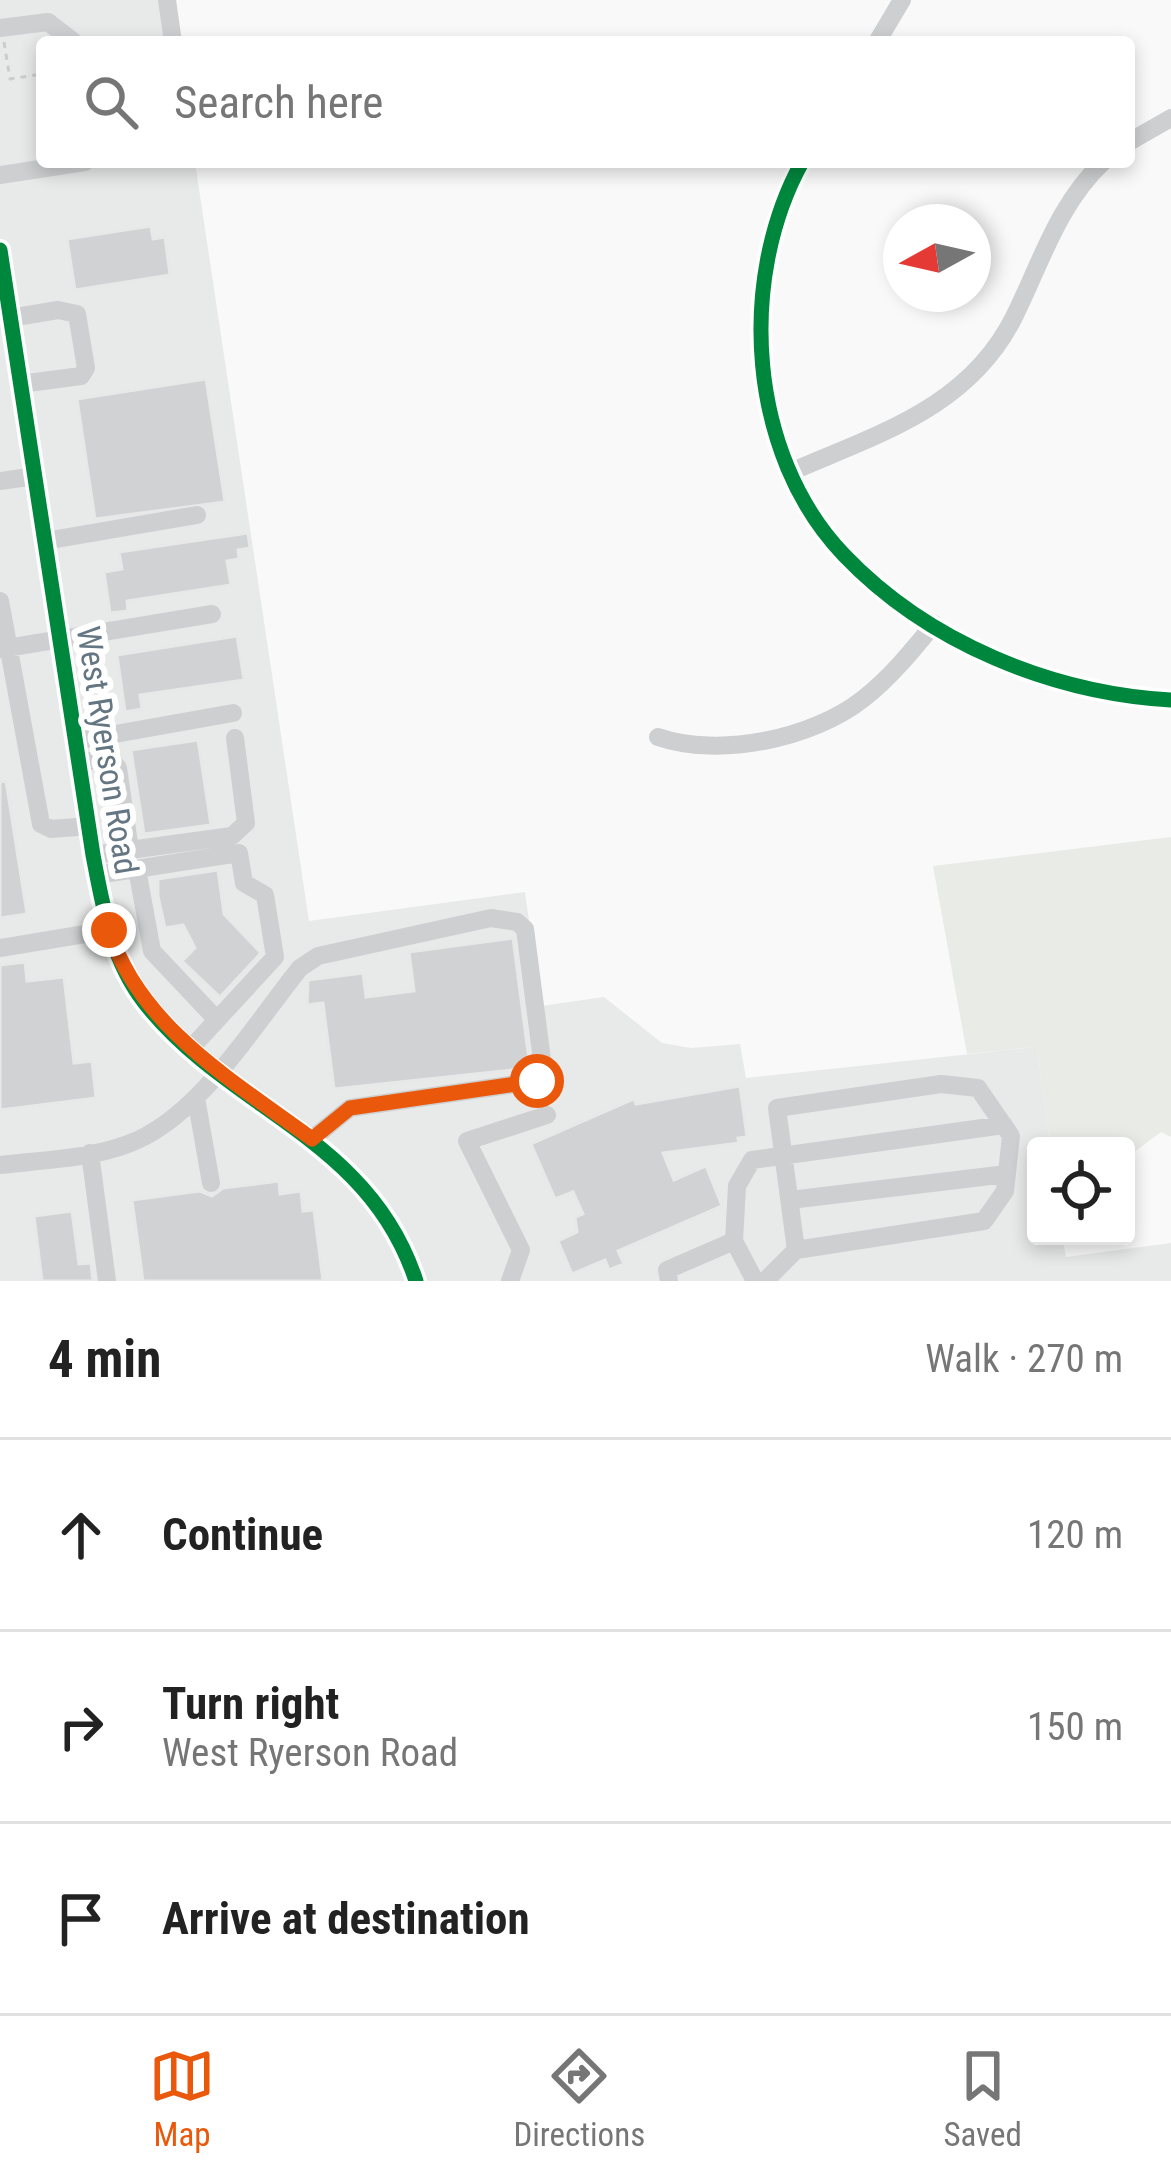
<!DOCTYPE html>
<meta charset="utf-8">
<style>
:root{--surface:#fff;--page:#f6f6f6;--text:#222;--muted:#767676;--line:#e0e0e0;--accent:#ea580c}
body{margin:0;font-family:"Roboto Condensed",sans-serif;background:var(--page);color:var(--text)}
.controls{position:absolute;right:36px;bottom:36px;display:grid;overflow:hidden;border-radius:12px;box-shadow:0 6px 18px #0003}
.controls button{width:108px;height:108px;display:grid;place-items:center;padding:0;border:0;border-bottom:3px solid var(--line);background:var(--surface);color:var(--text);font:60px sans-serif}
.compass{position:absolute;left:883px;top:204px;width:108px;height:108px;border-radius:50%;background:var(--surface);box-shadow:0 6px 18px #0003;rotate:262deg}
.stop{position:absolute;width:36px;height:36px;margin:-27px;border:9px solid #ea580c;border-radius:50%;background:#fff}
.stop.end{background:#ea580c;border-color:#fff;box-shadow:0 3px 12px #0008}
.list{margin:0;padding:0;list-style:none}
h2{display:flex;justify-content:space-between;align-items:center;height:156px;margin:0;padding:0 48px;font-size:51px}
h2 small{font-size:39px;font-weight:400;color:var(--muted)}
.list li{display:grid;grid-template-columns:78px 1fr auto;gap:36px;align-items:center;box-sizing:border-box;height:192px;padding:0 48px;border-top:3px solid var(--line)}
.list b{display:block;font-size:45px;white-space:nowrap}
.list p{margin:0;font-size:39px;white-space:nowrap;color:var(--muted)}
.list em{font-size:39px;font-style:normal;color:var(--muted)}
.icon{flex:none;width:66px;height:66px;fill:none;stroke:currentColor;stroke-width:2;stroke-linecap:round;stroke-linejoin:round}
.map{position:relative;flex:none;width:1171px;height:1281px;overflow:hidden}
.search{position:absolute;background:var(--surface);box-shadow:0 6px 18px #0003;left:36px;right:36px;top:36px;height:132px;display:flex;align-items:center;gap:30px;box-sizing:border-box;padding:0 42px;border-radius:12px;color:var(--muted);font-size:45px}
.sheet{height:732px;background:var(--surface)}
nav{display:flex;justify-content:space-around;align-items:center;box-sizing:border-box;height:168px;border-top:3px solid var(--line);background:var(--surface);font-size:33px;color:var(--muted)}
nav a{display:grid;justify-items:center;gap:6px}
nav .on{color:var(--accent)}
.map>svg:first-child{display:block}
.built{fill:#e8e9e9}
.green{fill:#e8ebe6}
.building{fill:#d0d2d3;stroke:#e8e8e8;stroke-width:3}
.lines{fill:none;stroke-linecap:round;stroke-linejoin:round}
.path{stroke:#cbcccd;stroke-width:3;stroke-dasharray:6 6;stroke-linecap:butt}
.minor{stroke:#cecfd0;stroke-width:18}
.cycleway-casing{stroke:#fff;stroke-width:22}
.cycleway{stroke:#00873e;stroke-width:15}
.route{stroke:#ea580c;stroke-width:15}
.labels{text-anchor:middle;stroke-width:12;stroke-linejoin:round;paint-order:stroke}
.street-label{font-size:33px;fill:#657683;stroke:#fff}
</style>
<div class="map">
<svg width="1171" height="1281" viewBox="0 0 1171 1281">
<rect width="100%" height="100%" fill="#f9f9f9"/>
<path class="built" d="M0 0H170L177 42H42V162H195L309 921 525 892 541 1006 604 997 662 1043 691 1048 740 1044 746 1078 1037 1047 1050 1146H1036V1236H1062L1066 1257 1171 1243V1281H0Z"/>
<path class="green" d="M1171 837V1137L1161 1132 1126 1158V1146H1050L1037 1047 967 1054 933 866Z"/>
<path class="building" d="M151 226 153 239 165 237 170 275 75 290 67 239Z
M206 379 225 502 95 519 77 399Z
M248 533 250 548 238 550 239 559 227 561 231 585 127 601 128 611 110 613 104 572 122 569 119 552Z
M237 636 244 680 140 695 142 709 125 712 117 655Z
M198 740 211 825 144 834 131 750Z
M6 781 27 914 0 918V782Z
M218 870 224 914 261 953 220 997 182 961 195 948 183 925 165 928 158 896V879Z
M513 938 530 1068 334 1089 323 1003 307 1005 308 980 363 973 366 997 414 991 409 952Z
M25 962 27 981 64 977 74 1063 92 1061 96 1098 0 1110V965Z
M740 1086 747 1137 738 1138 739 1143 663 1153 674 1180 706 1166 722 1206 618 1251 624 1264 609 1270 605 1260 572 1274 558 1241 577 1232 575 1217 583 1214 573 1192 555 1199 531 1144 634 1099 636 1104Z
M279 1181 280 1194 301 1191 303 1211 314 1210 323 1281H143L132 1200 200 1191 212 1196 223 1188Z
M72 1211 79 1264 91 1263 93 1281H42L34 1216Z"/>
<g class="lines">
<path class="path" d="M4 42 10 79 42 74"/>
<path class="minor" d="M167 0 173 42
M0 28 48 22 74 42
M877 42 902 0
M1129 142 1171 118
M802 162C737 280 748 455 844 555 928 643 1052 693 1171 700
M0 175 85 162
M0 250 93 855C103 907 111 959 144 1002 229 1111 369 1136 416 1281
M10 318 58 310 77 314 86 368 81 376 20 384
M793 471C881 433 971 406 1015 315 1041 262 1059 203 1103 162
M0 481 35 476
M45 541 197 515
M0 601 41 824 51 829 89 826
M0 649 212 614
M658 737C719 758 812 739 863 699 890 678 912 651 934 624
M76 741 233 713
M79 762 110 759 118 768 130 850
M93 855 232 836 246 823 235 738
M137 869 152 951 217 1020
M97 875 239 853 244 883 265 895 275 957 192 1047
M0 948 109 930
M196 1098 211 1183
M90 1153 107 1281
M0 1165C42 1160 88 1159 128 1144 198 1119 253 1026 300 968L318 956 491 918 517 922 525 929 544 1075 537 1081 350 1108 312 1139
M790 1200 1007 1174
M734 1241 737 1186 752 1160 1004 1125
M510 1281 521 1250 467 1141 547 1115
M669 1281 667 1270 734 1241 755 1281
M765 1281 796 1250 984 1221 1005 1191 1011 1136 978 1088 941 1084 777 1108 796 1250"/>
<defs>
<path id="cycleway" d="M802 162C737 280 748 455 844 555 928 643 1052 693 1171 700
M0 250 93 855C103 907 111 959 144 1002 229 1111 369 1136 416 1281"/>
</defs>
<use href="#cycleway" class="cycleway-casing"/>
<use href="#cycleway" class="cycleway"/>
</g>
<g class="lines">
<path class="route" d="M109 930C139 1027 235 1082 312 1139L350 1108 537 1081"/>
</g>
<g class="labels">
<g class="street-label">
<text transform="translate(108 750) rotate(81)" y="12">West Ryerson Road</text>
</g>
</g>
</svg>
<div class="controls">
<button><svg class="icon" aria-label="locate" viewBox="0 0 24 24"><circle cx="12" cy="12" r="6"/><path d="M12 2v4M12 18v4M2 12h4M18 12h4"/></svg></button>
</div>
<svg class="compass" viewBox="-18 -18 36 36"><path d="M0-13l5 13h-10z" fill="#e53935"/><path d="M0 13l5-13h-10z" fill="#767676"/></svg>
<div class="stop" style="left:537px;top:1081px"></div>
<div class="stop end" style="left:109px;top:930px"></div>
<div class="search"><svg class="icon" aria-label="search" viewBox="0 0 24 24"><circle cx="10" cy="10" r="6"/><path d="M15 15l6 6"/></svg>Search here</div>
</div>
<section class="sheet">
<h2>4 min<small>Walk · 270 m</small></h2>
<ul class="list">
<li><svg class="icon" aria-label="ahead" viewBox="0 0 24 24"><path d="M12 20V5M6 11l6-6 6 6"/></svg><div><b>Continue</b></div><em>120 m</em></li>
<li><svg class="icon" aria-label="right" viewBox="0 0 24 24"><path d="M7 20v-9h11M14 6l5 5-5 5"/></svg><div><b>Turn right</b><p>West Ryerson Road</p></div><em>150 m</em></li>
<li><svg class="icon" aria-label="arrive" viewBox="0 0 24 24"><path d="M6 21V4h12l-3 4 3 4H6"/></svg><div><b>Arrive at destination</b></div></li>
</ul>
</section>
<nav>
<a class="on"><svg class="icon" aria-label="map" viewBox="0 0 24 24"><path d="M3 6l6-2 6 2 6-2v14l-6 2-6-2-6 2zM9 4v14M15 6v14"/></svg>Map</a>
<a><svg class="icon" aria-label="directions" viewBox="0 0 24 24"><path d="M12 3l9 9-9 9-9-9zM9 14v-3h6M13 9l2 2-2 2"/></svg>Directions</a>
<a><svg class="icon" aria-label="saved" viewBox="0 0 24 24"><path d="M7 4h10v16l-5-4-5 4z"/></svg>Saved</a>
</nav>
